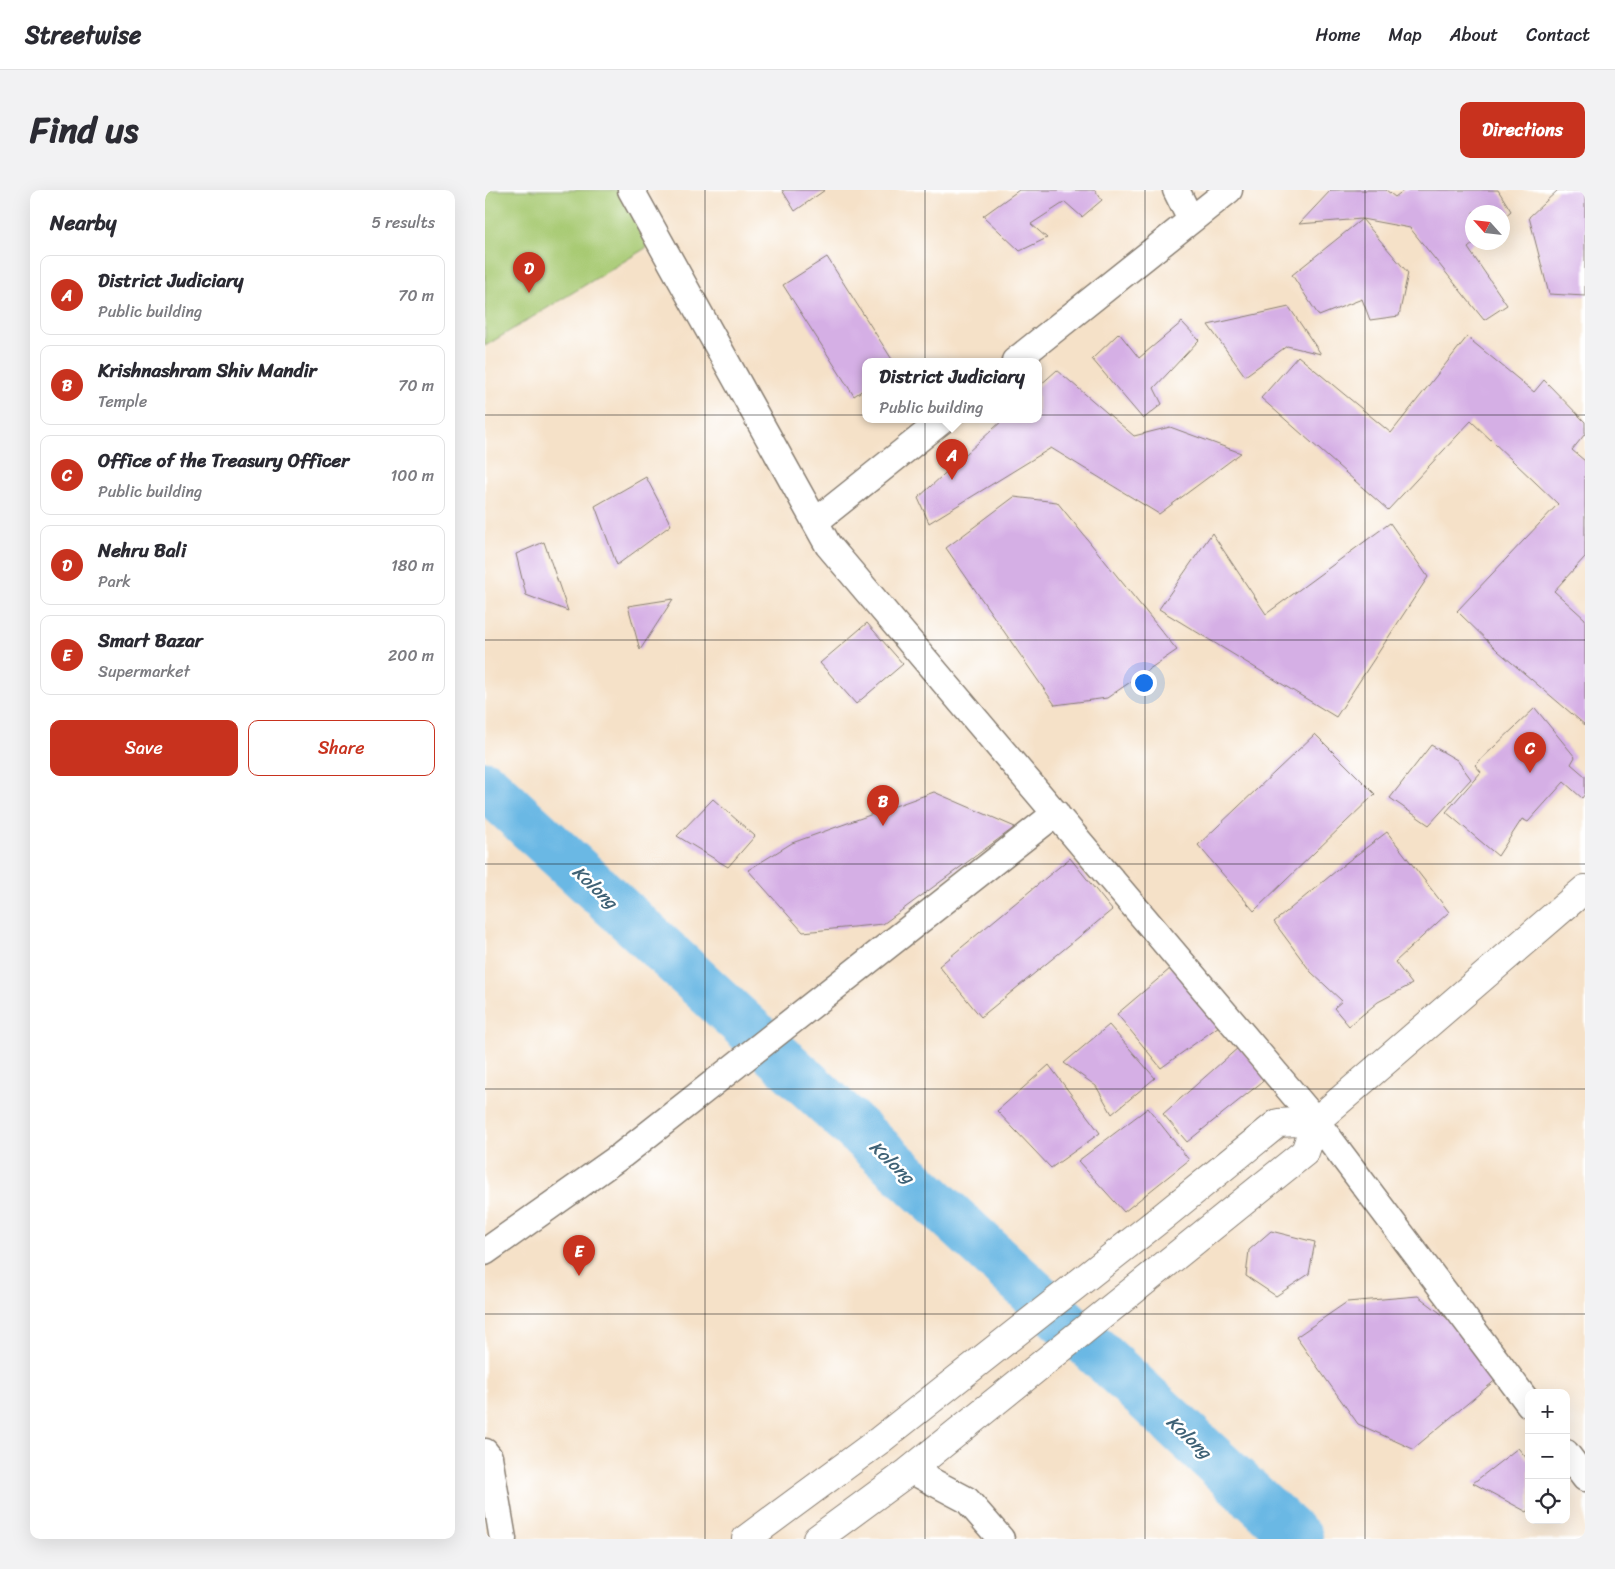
<!DOCTYPE html>
<meta charset="utf-8">
<style>
:root{--surface:#fff;--page:#f2f2f3;--text:#2b2b33;--muted:#7c7c81;--line:#e1e1e2;--accent:#c8321e}
body{margin:0;font-family:Sriracha,sans-serif;background:var(--page);color:var(--text)}
.controls{position:absolute;right:15px;bottom:15px;display:grid;overflow:hidden;border-radius:10px;box-shadow:0 5px 20px #0002}
.controls button{width:45px;height:45px;display:grid;place-items:center;padding:0;border:0;border-bottom:1px solid var(--line);background:var(--surface);color:var(--text);font:25px sans-serif}
.compass{position:absolute;left:980px;top:15px;width:45px;height:45px;border-radius:50%;background:var(--surface);box-shadow:0 5px 20px #0002;rotate:297deg}
.you{position:absolute;left:658px;top:492px;width:18px;height:18px;margin:-12px;border:4px solid #fff;border-radius:50%;background:#1a73e8;box-shadow:0 0 0 8px #1a73e833}
.badge{display:grid;place-items:center;width:32px;height:32px;border-radius:50%;background:var(--accent);color:#fff;font-size:16px;font-weight:700}
.pin{position:absolute;translate:-50% -41px;filter:drop-shadow(0 1px 2px #0008)}
.pin::after{content:'';position:absolute;top:26px;width:18px;height:15px;background:inherit;clip-path:polygon(0 0,100% 0,50% 100%)}
.popup{position:absolute;left:377px;top:168px;width:180px;height:65px;box-sizing:border-box;display:grid;place-content:center;border-radius:10px;background:var(--surface);filter:drop-shadow(0 1px 4px #0005);font-size:16px;white-space:nowrap;color:var(--muted)}
.popup b{font-size:19px;color:var(--text)}
.popup::after{content:'';position:absolute;left:50%;top:100%;margin-left:-10px;border:10px solid transparent;border-top-color:var(--surface)}
.list{margin:0;padding:0;list-style:none}
h2{display:flex;justify-content:space-between;align-items:center;height:65px;margin:0;padding:0 20px;font-size:21px}
h2 small{font-size:16px;font-weight:400;color:var(--muted)}
.list li{display:grid;grid-template-columns:32px 1fr auto;gap:15px;align-items:center;box-sizing:border-box;height:80px;margin:0 10px 10px;padding:0 10px;border:1px solid var(--line);border-radius:10px}
.list b{display:block;font-size:19px;white-space:nowrap}
.list p{margin:0;font-size:16px;white-space:nowrap;color:var(--muted)}
.list em{font-size:16px;font-style:normal;color:var(--muted)}
.actions{display:flex;gap:10px;padding:15px 20px}
.actions a{flex:1;padding:11px 0;border:1px solid var(--accent);border-radius:10px;text-align:center;font-size:18px;color:var(--accent)}
.actions .main{background:var(--accent);color:#fff}
.icon{flex:none;width:28px;height:28px;fill:none;stroke:currentColor;stroke-width:2;stroke-linecap:round;stroke-linejoin:round}
.map{position:relative;flex:none;width:1100px;height:1349px;overflow:hidden;border-radius:10px}
header{display:flex;align-items:center;gap:30px;box-sizing:border-box;height:70px;padding:0 25px;background:var(--surface);border-bottom:1px solid var(--line)}
header strong{font-size:24px}
nav{display:flex;gap:28px;margin-inline-start:auto;font-size:18px}
.intro{display:flex;align-items:center;justify-content:space-between;box-sizing:border-box;height:120px;padding:0 30px}
h1{margin:0;font-size:35px}
.button{padding:12px 22px;border-radius:10px;background:var(--accent);color:#fff;font-size:18px;font-weight:700}
main{display:flex;gap:30px;padding:0 30px}
aside{flex:1;background:var(--surface);border-radius:10px;box-shadow:0 5px 20px #0002}
.map>svg:first-child{display:block}
.green{fill:#a8ca73;stroke:#627348}
.lines{fill:none;stroke-linecap:round;stroke-linejoin:round}
.river{stroke:#6ab8e4;stroke-width:49}
.building{fill:#d5afe5}
.minor-casing{stroke:#887e72;stroke-width:29}
.major-casing{stroke:#887e72;stroke-width:30}
.minor{stroke:#fff;stroke-width:26}
.major{stroke:#fff;stroke-width:28}
.grid{fill:none;stroke:#1c1c1c;stroke-width:1;stroke-opacity:0.55}
.labels{text-anchor:middle;stroke-width:5;stroke-linejoin:round;paint-order:stroke}
.water-label{font-size:18px;font-style:italic;fill:#3f6276;stroke:#fff}
</style>
<header>
<strong>Streetwise</strong>
<nav><a>Home</a><a>Map</a><a>About</a><a>Contact</a></nav>
</header>
<div class="intro"><h1>Find us</h1><a class="button">Directions</a></div>
<main>
<aside>
<h2>Nearby<small>5 results</small></h2>
<ul class="list">
<li><span class="badge">A</span><div><b>District Judiciary</b><p>Public building</p></div><em>70 m</em></li>
<li><span class="badge">B</span><div><b>Krishnashram Shiv Mandir</b><p>Temple</p></div><em>70 m</em></li>
<li><span class="badge">C</span><div><b>Office of the Treasury Officer</b><p>Public building</p></div><em>100 m</em></li>
<li><span class="badge">D</span><div><b>Nehru Bali</b><p>Park</p></div><em>180 m</em></li>
<li><span class="badge">E</span><div><b>Smart Bazar</b><p>Supermarket</p></div><em>200 m</em></li>
</ul>
<div class="actions"><a class="main">Save</a><a>Share</a></div>
</aside>
<div class="map">
<svg width="1100" height="1349" viewBox="0 0 1100 1349">
<rect width="100%" height="100%" fill="#fff"/>
<filter id="ink" filterUnits="userSpaceOnUse"><feTurbulence type="fractalNoise" baseFrequency=".02" numOctaves="2"/><feDisplacementMap in="SourceGraphic" scale="10" xChannelSelector="R" yChannelSelector="G"/><feConvolveMatrix kernelMatrix="1 2 1 2 8 2 1 2 1" color-interpolation-filters="sRGB"/></filter>
<filter id="wash" filterUnits="userSpaceOnUse"><feTurbulence type="fractalNoise" baseFrequency=".0096" numOctaves="4" result="noise"/><feDisplacementMap in="SourceGraphic" scale="20" xChannelSelector="R" yChannelSelector="G"/><feGaussianBlur stdDeviation="1.12" result="paint"/><feColorMatrix in="noise" values="0 0 0 0 0 0 0 0 0 0 0 0 0 0 0 0 0 1.4 0 .05"/><feComposite in="paint" operator="in"/></filter>
<g filter="url(#wash)">
<rect width="100%" height="100%" fill="#f5e1c8"/>
<path class="green" d="M0 0H146L174 50 0 156Z"/>
<g class="lines">
<path class="river" d="M0 595 814 1349"/>
</g>
<g id="blocks">
<path class="building" d="M297 0H340L310 21Z
M534 0H610L617 10 597 27 580 12 546 34 562 48 535 61 498 26Z
M846 0H901L910 7 919 0H1013L1026 21 1018 28V22H988V52H990L983 58 1022 115 999 130 925 38 877 29 923 83 914 126 885 130 877 109 834 126 807 85 877 29 814 34Z
M1073 0H1100V106L1064 104 1044 27Z
M342 67 408 171H381V198L369 206 298 95Z
M804 117 836 164 802 156 760 186 723 135Z
M697 132 714 150 669 198 677 214 658 229 607 169 634 143 654 168Z
M982 147 1049 202 1059 190 1100 232V244L1087 260 1100 271V367L1069 401 1100 429V535L1013 461 972 421 1073 314 986 231 903 320 776 208 813 166 906 243Z
M572 180 649 246 685 237 756 263 674 324 566 258 444 333 433 308 519 229H553V197Z
M161 287 186 335 132 375 110 316Z
M529 307 572 312 692 460 622 508 570 515 461 358Z
M905 333 943 387 851 527 674 419 727 343 781 424Z
M59 352 83 421 41 405 31 364Z
M188 409 155 460 143 416Z
M382 433 418 474 371 514 335 473Z
M1050 518 1090 567 1086 574 1100 586V604L1097 608 1079 592 1043 632 1037 629 1013 666 961 622 996 582 990 575Z
M830 544 890 604 769 721 713 655Z
M946 555 972 570 986 589 944 635 905 608Z
M449 602 530 637 398 734 318 742 263 680 307 653Z
M228 609 270 646 243 677 192 646Z
M902 642 964 722 910 772 927 794 893 812 864 836 849 818 857 811 826 782 789 732 862 672Z
M585 668 627 720 496 827 454 776Z
M692 773 741 831 676 878 632 824Z
M624 835 670 888 627 924 611 896 579 873Z
M754 857 782 888 702 952 678 924Z
M564 875 615 943 566 978 512 921Z
M663 918 704 970 639 1022 593 971Z
M786 1041 830 1052 824 1084 791 1106 761 1086 764 1060Z
M933 1106 984 1145 1013 1188 928 1259 873 1234 811 1147 862 1112Z
M1033 1258 1044 1271V1320L1042 1322 988 1293Z"/>
</g>
</g>
<g filter="url(#ink)">
<use href="#blocks" fill-opacity="0" stroke="#887e72" stroke-width="1"/>
<g class="lines">
<defs>
<path id="minor" d="M146 0 343 355 831 931 1044 1214
M691 0 706 30
M530 171 744 0
M330 332 459 229
M0 1062 137 965 571 623
M0 1262 4 1267 18 1349
M1081 1263 1100 1288
M423 1282 433 1284 482 1310 516 1349"/>
<path id="major" d="M261 1349 395 1250 675 1029 793 933 831 931
M332 1349 423 1282 820 962 831 931 1100 699"/>
</defs>
<use href="#minor" class="minor-casing"/>
<use href="#major" class="major-casing"/>
<use href="#minor" class="minor"/>
<use href="#major" class="major"/>
</g>
</g>
<path class="grid" d="M220 0V1349M440 0V1349M660 0V1349M880 0V1349M0 225H1100M0 450H1100M0 674H1100M0 899H1100M0 1124H1100"/>
<g class="labels">
<g class="water-label">
<text transform="translate(110 697) rotate(43)" y="6">Kolong</text>
<text transform="translate(407 972) rotate(43)" y="6">Kolong</text>
<text transform="translate(704 1247) rotate(43)" y="6">Kolong</text>
</g>
</g>
</svg>
<div class="controls">
<button>+</button>
<button>−</button>
<button><svg class="icon" aria-label="locate" viewBox="0 0 24 24"><circle cx="12" cy="12" r="6"/><path d="M12 2v4M12 18v4M2 12h4M18 12h4"/></svg></button>
</div>
<svg class="compass" viewBox="-18 -18 36 36"><path d="M0-13l5 13h-10z" fill="#e53935"/><path d="M0 13l5-13h-10z" fill="#7c7c81"/></svg>
<div class="you"></div>
<div class="pin badge" style="left:467px;top:290px">A</div>
<div class="popup"><b>District Judiciary</b>Public building</div>
<div class="pin badge" style="left:398px;top:636px">B</div>
<div class="pin badge" style="left:1045px;top:583px">C</div>
<div class="pin badge" style="left:44px;top:103px">D</div>
<div class="pin badge" style="left:94px;top:1086px">E</div>
</div>
</main>
